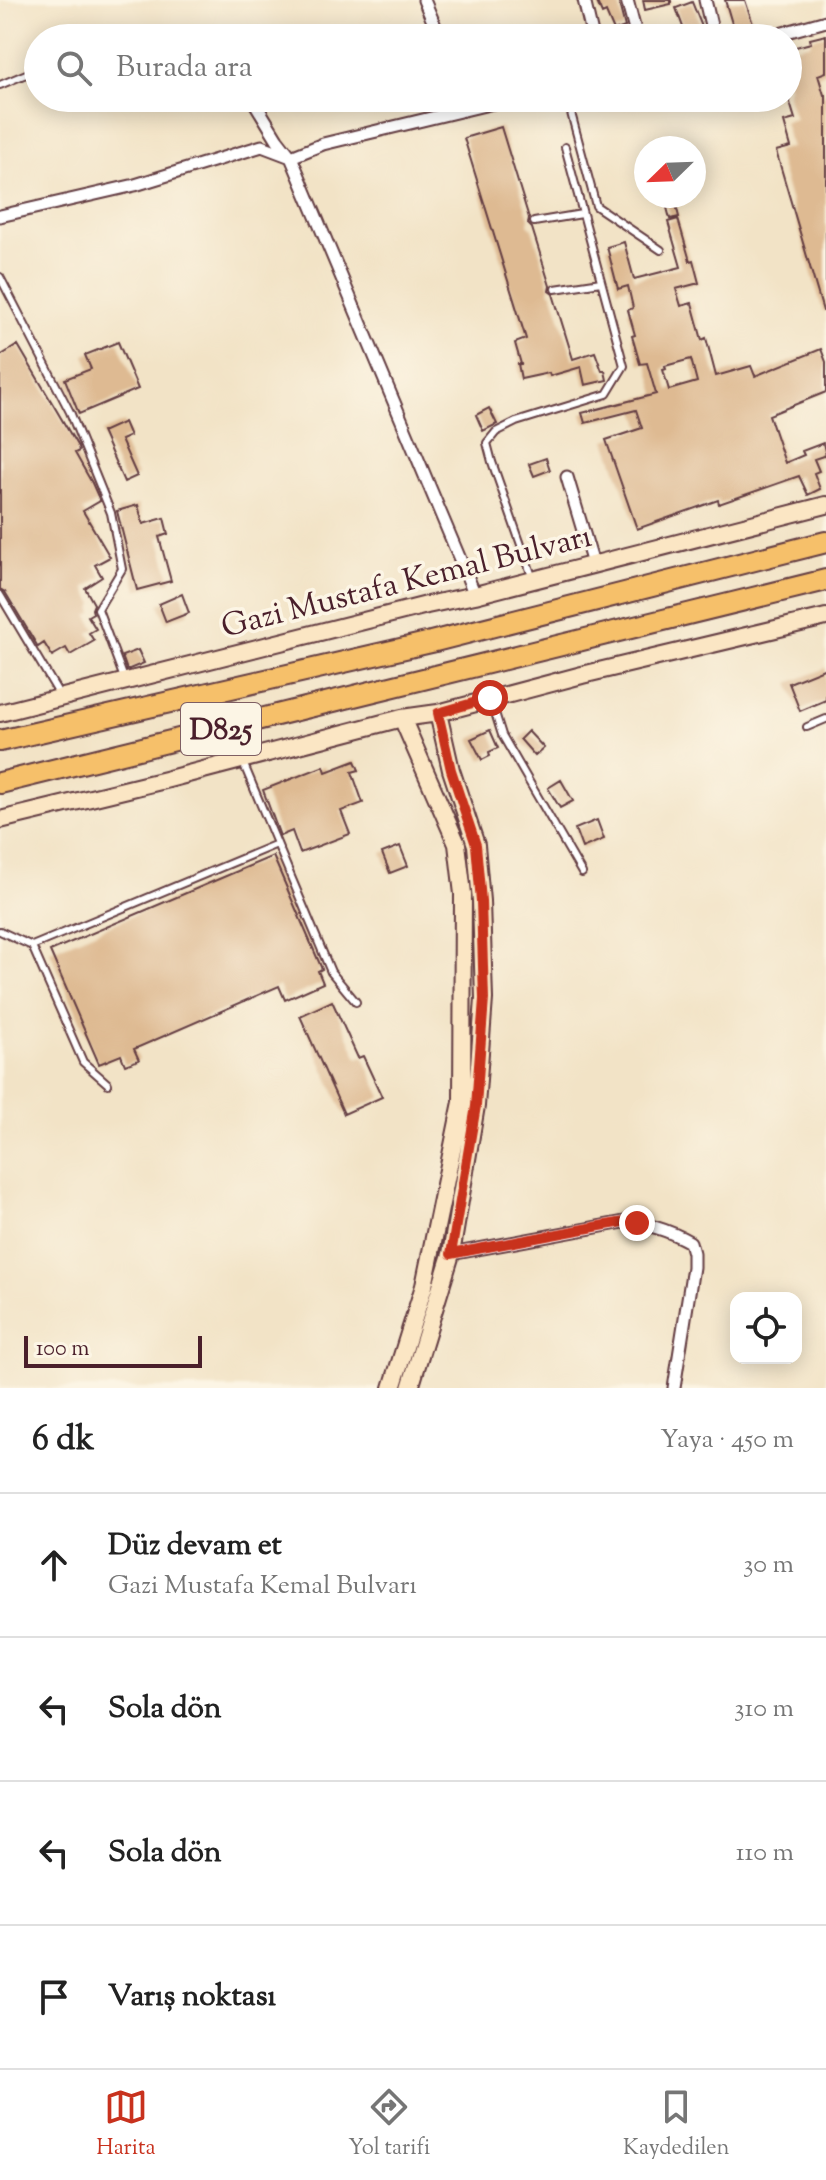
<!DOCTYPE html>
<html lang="tr">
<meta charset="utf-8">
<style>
:root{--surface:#fff;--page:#f2f2f2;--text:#222;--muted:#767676;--line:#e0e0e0;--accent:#c8321e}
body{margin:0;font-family:"Sorts Mill Goudy",serif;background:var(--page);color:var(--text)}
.controls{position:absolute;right:24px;bottom:24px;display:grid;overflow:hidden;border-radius:16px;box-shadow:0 4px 20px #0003}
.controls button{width:72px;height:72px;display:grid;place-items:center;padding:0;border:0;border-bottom:2px solid var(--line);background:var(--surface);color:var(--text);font:40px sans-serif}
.compass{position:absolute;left:634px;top:136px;width:72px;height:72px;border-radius:50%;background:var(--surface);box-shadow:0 4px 20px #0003;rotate:247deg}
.scale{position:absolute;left:24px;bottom:20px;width:178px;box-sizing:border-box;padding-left:8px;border:4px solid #4a1f2b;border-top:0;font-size:22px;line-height:28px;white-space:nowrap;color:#4a1f2b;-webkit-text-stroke:6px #fcf5e5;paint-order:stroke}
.stop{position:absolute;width:24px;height:24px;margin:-18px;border:6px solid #c8321e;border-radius:50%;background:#fff}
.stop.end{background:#c8321e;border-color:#fff;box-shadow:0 2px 8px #0008}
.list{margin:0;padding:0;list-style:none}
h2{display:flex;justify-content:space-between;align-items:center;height:104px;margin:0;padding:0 32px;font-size:34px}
h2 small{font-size:26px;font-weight:400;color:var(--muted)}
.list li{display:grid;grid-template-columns:52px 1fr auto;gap:24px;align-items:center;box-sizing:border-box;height:144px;padding:0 32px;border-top:2px solid var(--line)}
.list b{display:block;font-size:30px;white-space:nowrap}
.list p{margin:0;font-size:26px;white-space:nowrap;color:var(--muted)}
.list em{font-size:26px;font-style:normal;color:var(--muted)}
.icon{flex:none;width:44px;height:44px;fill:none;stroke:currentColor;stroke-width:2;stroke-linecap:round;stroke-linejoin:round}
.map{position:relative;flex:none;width:826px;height:1388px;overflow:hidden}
.search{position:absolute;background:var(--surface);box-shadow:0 4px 20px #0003;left:24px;right:24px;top:24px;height:88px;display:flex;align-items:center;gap:20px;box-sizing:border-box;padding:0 28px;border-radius:44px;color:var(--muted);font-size:30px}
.sheet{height:680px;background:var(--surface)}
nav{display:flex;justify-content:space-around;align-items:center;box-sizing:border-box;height:112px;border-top:2px solid var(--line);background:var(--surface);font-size:22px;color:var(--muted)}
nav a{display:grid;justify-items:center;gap:4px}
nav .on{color:var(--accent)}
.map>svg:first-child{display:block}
.building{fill:#deba92;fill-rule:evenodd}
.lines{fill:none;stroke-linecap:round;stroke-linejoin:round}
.lane-casing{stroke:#633c42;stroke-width:10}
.street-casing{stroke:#633c42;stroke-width:15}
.secondary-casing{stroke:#633c42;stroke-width:20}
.highway-casing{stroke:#633c42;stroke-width:24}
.lane{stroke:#fff;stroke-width:6}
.street{stroke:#fff;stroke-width:11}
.secondary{stroke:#fbe6c4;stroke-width:16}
.highway{stroke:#f6c06b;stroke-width:20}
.route{stroke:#c8321e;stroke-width:10}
.labels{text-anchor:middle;stroke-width:7;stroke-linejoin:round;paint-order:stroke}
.shield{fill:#fcf5e5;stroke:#7f5f63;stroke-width:2}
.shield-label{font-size:30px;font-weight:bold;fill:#4a1f2b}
.street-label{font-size:32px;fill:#4a1f2b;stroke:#fcf5e5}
</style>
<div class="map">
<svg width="826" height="1388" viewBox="0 0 826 1388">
<rect width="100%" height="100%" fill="#fcf5e5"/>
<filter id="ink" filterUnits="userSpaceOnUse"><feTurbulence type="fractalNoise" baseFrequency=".0125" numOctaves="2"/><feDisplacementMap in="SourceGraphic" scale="16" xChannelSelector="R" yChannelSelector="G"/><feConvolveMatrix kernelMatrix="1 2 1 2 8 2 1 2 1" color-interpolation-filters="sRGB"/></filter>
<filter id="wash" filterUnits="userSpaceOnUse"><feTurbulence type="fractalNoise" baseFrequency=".006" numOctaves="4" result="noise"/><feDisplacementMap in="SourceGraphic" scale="32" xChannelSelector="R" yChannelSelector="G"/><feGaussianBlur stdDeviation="1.8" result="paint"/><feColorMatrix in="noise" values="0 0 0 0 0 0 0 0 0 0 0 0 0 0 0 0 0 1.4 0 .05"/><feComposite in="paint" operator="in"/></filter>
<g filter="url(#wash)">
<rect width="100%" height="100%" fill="#f2e3c6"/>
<g id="blocks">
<path class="building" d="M596 0H618L625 27 614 31 606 12 602 14Z
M643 0H671V4L645 10Z
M725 0H745L757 36 746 38H728L726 29 733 27Z
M692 2 704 32 687 38 676 8Z
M826 35V72L818 75 824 95H826V311H823L776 151 791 147 784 122 795 119 788 96V49L811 43 810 39Z
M501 127 529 218 528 224 532 228 550 286 549 291 553 294 573 359 595 352 602 371H605L607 380 585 385 581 367 550 376 549 373 521 379 518 364H521L515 343 526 339 464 138Z
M674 197 679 217 670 219 665 200Z
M678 219 690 261 693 260 699 283 676 289 681 306 692 303 702 340 706 338 716 376 751 366 755 376 821 349 826 362V392L769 415 785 463 804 455 802 451 823 443 826 455 814 459 819 471 814 473 820 489 808 495 799 476 719 504 718 500 637 529 606 440 642 428 636 410 585 423 582 413 656 394 647 363 640 364 632 336 635 335 628 310 633 308 628 286 618 289 607 247 624 242 634 279 681 267 668 222ZM691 359 697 382 669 390 663 370 666 369 665 366Z
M118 342 138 389 79 414 65 379 91 369 85 355Z
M18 345 78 447 79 451 75 453 92 483 100 501 83 511 110 557 95 565 102 577 85 588 94 604 92 609 93 613 88 616 96 629 89 633 94 641 70 655 66 648 52 656 44 643 38 647 5 592 0 589V356Z
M489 408 497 424 483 431 476 415Z
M124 422 130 436 121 440 137 476 124 482 102 432Z
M546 458 550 470 534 476 529 464Z
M138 505 143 524 164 518 168 534 159 537 171 581 137 590 117 511Z
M182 594 189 613 166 622 159 604Z
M138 650 144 663 127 670 122 656Z
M826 668V700L800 711 789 683Z
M490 730 498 748 489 752 490 756 482 760 471 739Z
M528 731 544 748 535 756 520 739Z
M355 761 359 770 352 772 363 803 341 811 350 834 300 853 292 831 280 836 263 790 324 766 326 772Z
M561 780 573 801 560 808 548 788Z
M597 820 604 839 582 848 575 829Z
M400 846 408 866 390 873 382 853Z
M273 856 322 969 318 971 323 983 285 1000 279 986 134 1049 139 1060 125 1065 121 1055 99 1064 50 951Z
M332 1001 358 1058 363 1056 382 1097 344 1114 300 1016Z"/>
</g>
</g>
<g filter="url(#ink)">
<use href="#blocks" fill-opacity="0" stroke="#633c42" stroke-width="2"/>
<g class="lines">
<defs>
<path id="lane" d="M120 38 166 31 207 38
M0 85 38 69
M567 98 596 206 661 250
M534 222 582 214
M0 277 70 412 111 513 122 569 98 609 125 681
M555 289 601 282
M533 579 492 462 487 443 496 432 516 422 607 394 624 366 565 147
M0 595 59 694
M491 700 502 735 582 873
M807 727 826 719
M242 760 331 972 356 1002
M0 931 32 946 277 844
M32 946 83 1062 108 1084"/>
<path id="street" d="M424 0 440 38
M584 0 593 38
M627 0 637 38
M705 0 714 38
M765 38 826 21
M252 98 277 139 291 157 475 595
M0 216 135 185 262 146 291 157 323 144 514 98
M567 477 593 564
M451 1254 624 1222C647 1223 670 1231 690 1242L693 1253V1267L674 1388"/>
<path id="secondary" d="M0 713 427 605 475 595 826 505
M0 820 165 780 402 718 438 713 582 675 826 617
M392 1388 424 1286 462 1102 463 894 457 844 402 718
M410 1388 451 1254 476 1106 484 999 481 901 476 845 451 770 438 713"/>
<path id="highway" d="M0 741 431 642 826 542
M0 783 826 580"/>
</defs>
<use href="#lane" class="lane-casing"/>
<use href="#street" class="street-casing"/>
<use href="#secondary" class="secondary-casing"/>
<use href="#highway" class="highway-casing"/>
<use href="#lane" class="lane"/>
<use href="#street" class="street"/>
<use href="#secondary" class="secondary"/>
<use href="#highway" class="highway"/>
</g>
</g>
<g class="lines" filter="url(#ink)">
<path class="route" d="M490 698 438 713 451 770 476 845 481 901 484 999 476 1106 451 1254 600 1226 624 1222 637 1223"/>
</g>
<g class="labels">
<rect class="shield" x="181" y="703" width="80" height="52" rx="6"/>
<g class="shield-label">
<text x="221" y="739">D825</text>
</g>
<g class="street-label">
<text transform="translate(406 580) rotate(-14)" y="11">Gazi Mustafa Kemal Bulvarı</text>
</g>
</g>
</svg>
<div class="controls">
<button><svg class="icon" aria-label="locate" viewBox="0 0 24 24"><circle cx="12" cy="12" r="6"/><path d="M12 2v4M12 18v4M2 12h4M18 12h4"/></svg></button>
</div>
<svg class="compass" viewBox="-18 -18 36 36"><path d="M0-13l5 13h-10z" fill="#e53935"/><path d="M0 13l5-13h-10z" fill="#767676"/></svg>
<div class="scale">100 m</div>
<div class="stop" style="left:490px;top:698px"></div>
<div class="stop end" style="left:637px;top:1223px"></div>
<div class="search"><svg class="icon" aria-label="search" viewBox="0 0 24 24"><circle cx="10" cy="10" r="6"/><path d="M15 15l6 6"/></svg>Burada ara</div>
</div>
<section class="sheet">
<h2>6 dk<small>Yaya · 450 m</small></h2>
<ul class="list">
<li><svg class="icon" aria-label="ahead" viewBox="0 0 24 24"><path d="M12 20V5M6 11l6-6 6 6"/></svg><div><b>Düz devam et</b><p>Gazi Mustafa Kemal Bulvarı</p></div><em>30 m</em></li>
<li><svg class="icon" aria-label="left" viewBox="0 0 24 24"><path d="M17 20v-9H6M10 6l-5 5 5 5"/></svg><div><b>Sola dön</b></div><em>310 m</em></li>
<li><svg class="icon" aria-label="left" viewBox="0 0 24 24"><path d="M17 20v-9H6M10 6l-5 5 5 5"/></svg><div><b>Sola dön</b></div><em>110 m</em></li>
<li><svg class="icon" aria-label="arrive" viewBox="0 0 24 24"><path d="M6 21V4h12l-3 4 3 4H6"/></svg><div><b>Varış noktası</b></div></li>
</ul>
</section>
<nav>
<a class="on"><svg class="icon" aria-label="map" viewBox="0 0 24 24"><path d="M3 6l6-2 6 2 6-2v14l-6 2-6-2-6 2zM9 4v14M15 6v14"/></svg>Harita</a>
<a><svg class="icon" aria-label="directions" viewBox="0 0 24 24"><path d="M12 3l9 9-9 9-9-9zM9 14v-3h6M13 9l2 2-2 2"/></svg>Yol tarifi</a>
<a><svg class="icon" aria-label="saved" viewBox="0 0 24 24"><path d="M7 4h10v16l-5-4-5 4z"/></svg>Kaydedilen</a>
</nav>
